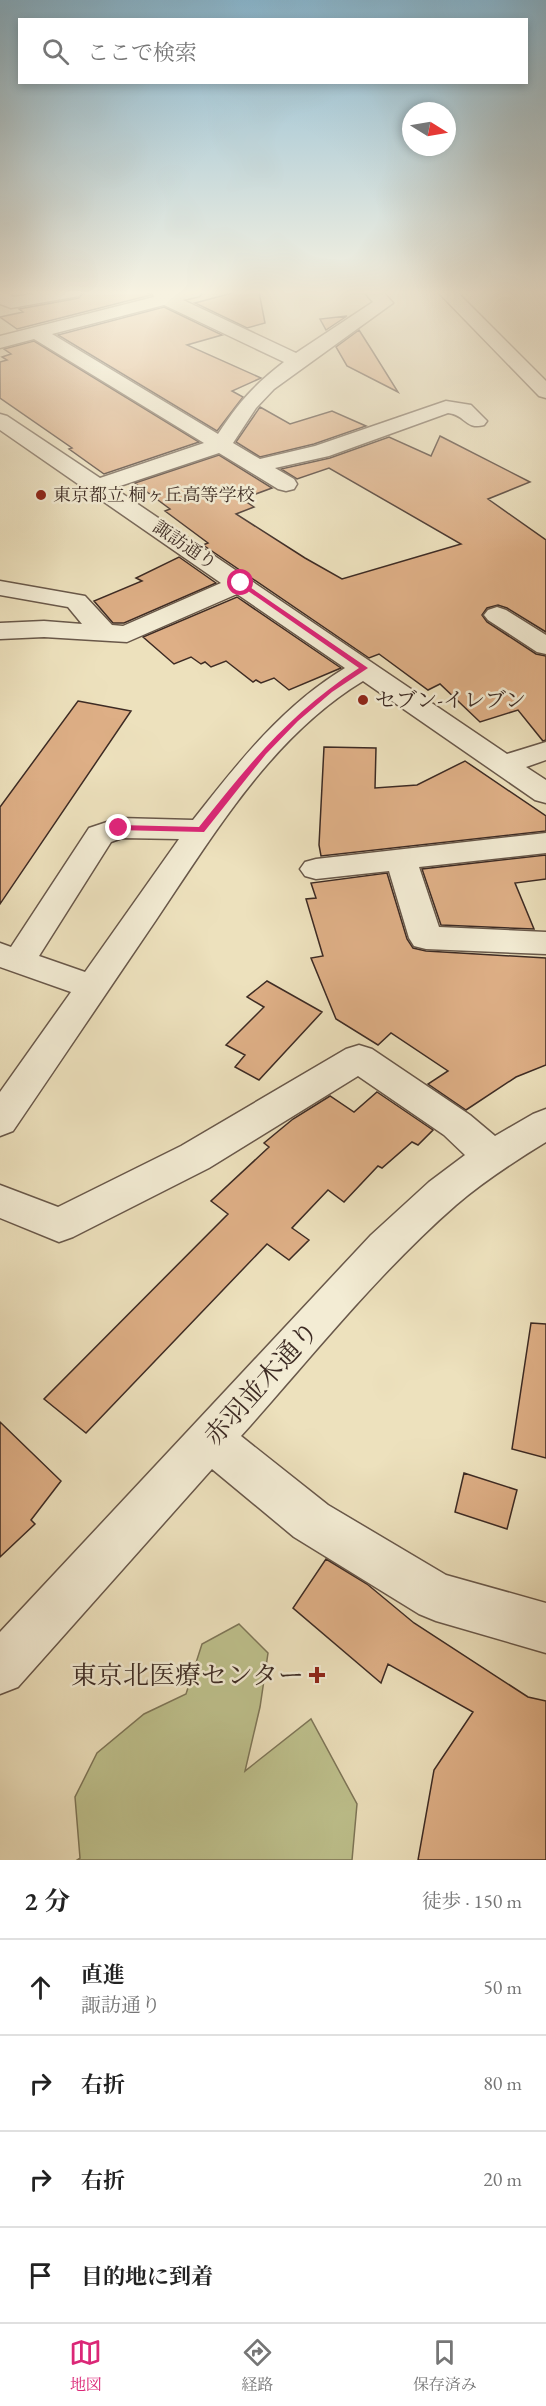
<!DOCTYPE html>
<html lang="ja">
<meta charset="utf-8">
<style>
:root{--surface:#fff;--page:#f2f2f2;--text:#222;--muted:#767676;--line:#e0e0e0;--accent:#db2777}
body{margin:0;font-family:"EB Garamond","Noto Serif JP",serif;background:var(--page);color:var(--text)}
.compass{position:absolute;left:402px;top:102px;width:54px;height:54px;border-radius:50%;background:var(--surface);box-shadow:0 3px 9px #0003;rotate:101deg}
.stop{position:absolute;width:18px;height:18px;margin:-14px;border:4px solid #db2777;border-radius:50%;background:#fff}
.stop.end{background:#db2777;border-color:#fff;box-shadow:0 2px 6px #0008}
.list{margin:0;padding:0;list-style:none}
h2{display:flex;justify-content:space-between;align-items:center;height:78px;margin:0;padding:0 24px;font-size:26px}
h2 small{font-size:20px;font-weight:400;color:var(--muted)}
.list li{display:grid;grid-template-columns:39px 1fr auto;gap:18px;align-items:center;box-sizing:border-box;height:96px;padding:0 24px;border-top:2px solid var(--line)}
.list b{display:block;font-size:22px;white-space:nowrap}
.list p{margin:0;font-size:20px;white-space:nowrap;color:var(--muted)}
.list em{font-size:20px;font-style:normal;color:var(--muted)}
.icon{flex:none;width:33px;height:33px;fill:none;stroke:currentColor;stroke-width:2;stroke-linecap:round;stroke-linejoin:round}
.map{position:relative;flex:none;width:546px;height:1860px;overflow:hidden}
.search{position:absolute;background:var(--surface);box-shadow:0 3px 9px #0003;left:18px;right:18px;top:18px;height:66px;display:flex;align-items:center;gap:15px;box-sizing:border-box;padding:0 21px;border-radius:0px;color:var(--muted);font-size:22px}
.sheet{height:462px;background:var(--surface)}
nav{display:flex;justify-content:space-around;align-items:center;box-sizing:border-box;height:84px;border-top:2px solid var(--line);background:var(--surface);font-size:16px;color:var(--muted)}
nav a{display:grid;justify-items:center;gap:3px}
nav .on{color:var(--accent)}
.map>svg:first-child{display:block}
.green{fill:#bec18d;stroke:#7e7658;stroke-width:1.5}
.building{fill:#deaf86;stroke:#3d2b24;stroke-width:1.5}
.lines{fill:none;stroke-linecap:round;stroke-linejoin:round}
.minor-casing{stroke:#69584a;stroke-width:3}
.minor{fill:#f3ecd4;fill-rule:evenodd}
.route{fill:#db2777}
.poi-dot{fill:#8f2418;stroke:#f3ecd4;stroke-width:2}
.labels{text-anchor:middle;stroke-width:5;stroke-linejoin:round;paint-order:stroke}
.far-poi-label{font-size:18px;fill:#3d2b24;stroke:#f3ecd4;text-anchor:start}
.far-street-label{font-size:18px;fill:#3d2b24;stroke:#f3ecd4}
.poi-label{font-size:21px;fill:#3d2b24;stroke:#f3ecd4;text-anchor:start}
.near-street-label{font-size:26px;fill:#3d2b24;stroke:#f3ecd4}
.near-poi-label{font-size:26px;fill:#3d2b24;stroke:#f3ecd4;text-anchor:end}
</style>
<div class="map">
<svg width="546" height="1860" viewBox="0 0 546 1860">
<rect width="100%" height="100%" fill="#ede1bd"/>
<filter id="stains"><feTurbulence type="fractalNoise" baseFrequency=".00333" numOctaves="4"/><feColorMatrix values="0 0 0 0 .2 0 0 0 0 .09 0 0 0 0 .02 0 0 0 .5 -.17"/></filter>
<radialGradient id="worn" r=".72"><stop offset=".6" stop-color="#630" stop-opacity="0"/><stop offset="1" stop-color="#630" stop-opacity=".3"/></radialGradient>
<path class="green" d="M239 1624 268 1653 260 1707 245 1771 311 1719 357 1804 352 1860H77L80 1858 75 1797 97 1753 144 1714 186 1694 202 1644Z"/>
<path class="building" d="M84 292H146L151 295 17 329 0 317 23 312 19 309 79 298Z
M236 292H259L265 323 247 328 195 303Z
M164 307 222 335 187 345 261 378 232 391 243 397 217 431 58 335Z
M347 316 326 330 320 319Z
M359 330 373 352 398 392 347 366 336 347Z
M34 341 199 442 104 474 69 449 72 448 0 398V362L7 360 2 357 11 354 4 349Z
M260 407 290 424 332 411 366 426 314 444 260 457 236 442Z
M440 436 530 482 488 499 546 540V632L507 608 498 605 487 608 482 615 487 622 536 654 546 656V740L543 741 518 710 480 722 440 684 428 690 379 654 369 658 203 545 208 543 165 511 170 509 135 483 219 455 272 488 242 499 254 507 236 514 305 558 342 579 461 544 329 468 297 479 281 469 330 458 389 437 431 456Z
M179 557 216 583 124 623H113L94 601 142 581 136 578Z
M237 597 341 668 289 690 274 678 261 683 256 680 253 682 226 661 211 667 205 662 201 664 191 657 174 664 143 637Z
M78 701 131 711 0 904V807Z
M324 747 376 748 375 788 417 785 465 761 546 816V831L321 856 319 845Z
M546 855V879L515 883 534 929 441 925 422 869Z
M387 873 407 939 413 948 426 951 546 958V1065L516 1077 466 1110 428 1084 448 1071 391 1033 378 1045 336 1019 311 958 323 956 306 899 316 898 311 883Z
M267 981 322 1012 259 1080 235 1067 245 1055 226 1045 264 1007 247 997Z
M377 1092 433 1130 418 1145 412 1142 382 1168 378 1166 344 1202 328 1190 292 1228 309 1240 289 1260 267 1244 86 1433 44 1399 228 1214 211 1201 269 1147 264 1143 293 1119 330 1096 354 1112Z
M531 1323 546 1324V1458L512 1449Z
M0 1422 61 1481 31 1520 35 1524 0 1557Z
M464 1473 517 1490 507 1529 455 1512Z
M326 1559 367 1584 414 1623 528 1697 546 1701V1860H418L434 1770 473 1712 388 1664 381 1683 293 1608Z"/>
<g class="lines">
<defs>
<path id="minor" d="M0 292H6L14 297 43 292H82L79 296 73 297 11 308 0 304Z
M152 292H202L199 296 183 300 296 353 373 302 364 292H383L393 303 274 389 256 408 233 443 260 459 315 446 446 401 471 405 487 421 484 425C465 430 466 415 448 413L329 456 275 468 294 479 297 484 294 489 286 491 278 489 219 453 114 488 507 754 546 742V760L526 767 546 780V803L535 800 363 681C272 736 214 834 156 920 108 990 61 1061 13 1131L0 1136V1092L71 992 0 967V943L11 947 89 828 119 818 193 820C237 764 282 706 345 668L237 594 127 642 44 637 0 639V623L44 621 82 624 68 607 0 595V581L85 596 112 625 123 626 221 583 0 430V414L7 416 100 478 204 443 34 339 0 348V336L154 297ZM164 305 284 362C254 385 239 402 218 434L52 334ZM122 838 179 839 85 972 39 956 111 842Z
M438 292H457L546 381V398L539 396Z
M497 607 506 610 546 635V654L537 652 488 620 484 615 488 610Z
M546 833V853L419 867 439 927 546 932V954L426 949 414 946 409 938 389 871 316 879 305 876 300 869 305 862 316 859Z
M359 1045 372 1049 470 1115 495 1136 533 1114 546 1109V1142C515 1161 484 1181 456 1205 377 1274 311 1358 241 1436L328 1505 446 1575 546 1603V1653L436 1621 419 1614 294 1537 212 1469 18 1687 0 1694V1632L371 1235 429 1182 465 1155 444 1135 358 1076 209 1168 73 1237 59 1242 0 1218V1185L58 1207 181 1146 346 1049Z"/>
</defs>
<use href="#minor" class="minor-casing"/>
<use href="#minor" class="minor"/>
</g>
<linearGradient id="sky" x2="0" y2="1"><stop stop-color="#88b8d2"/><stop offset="0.53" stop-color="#f7f2e1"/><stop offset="1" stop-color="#f7f2e1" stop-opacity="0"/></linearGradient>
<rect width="546" height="552" fill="url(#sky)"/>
<path class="route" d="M241 581 368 668 332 692 298 721 266 754 204 832 116 830V826L119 825 199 827C249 764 290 713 359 668L238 584Z"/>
<g class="poi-dot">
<circle cx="41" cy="495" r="6"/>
<circle cx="363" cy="700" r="6"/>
<path d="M314 1666h6v6h6v6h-6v6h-6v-6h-6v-6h6z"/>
</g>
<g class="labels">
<g class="far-poi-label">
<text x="53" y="501">東京都立 桐ヶ丘高等学校</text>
</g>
<g class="far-street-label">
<text transform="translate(185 545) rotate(34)" y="6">諏訪通り</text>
</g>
<g class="poi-label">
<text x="375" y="707">セブン-イレブン</text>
</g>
<g class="near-street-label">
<text transform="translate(261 1383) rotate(-48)" y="9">赤羽並木通り</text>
</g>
<g class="near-poi-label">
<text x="304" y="1684">東京北医療センター</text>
</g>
</g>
<rect width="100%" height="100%" filter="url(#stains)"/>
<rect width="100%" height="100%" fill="url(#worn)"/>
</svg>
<svg class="compass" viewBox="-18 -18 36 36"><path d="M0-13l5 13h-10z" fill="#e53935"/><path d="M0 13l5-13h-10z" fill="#767676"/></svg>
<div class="stop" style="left:241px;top:583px"></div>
<div class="stop end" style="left:119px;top:828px"></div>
<div class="search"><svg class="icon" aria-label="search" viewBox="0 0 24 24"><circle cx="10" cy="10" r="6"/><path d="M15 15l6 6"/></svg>ここで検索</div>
</div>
<section class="sheet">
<h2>2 分<small>徒歩 · 150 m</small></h2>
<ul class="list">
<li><svg class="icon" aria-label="ahead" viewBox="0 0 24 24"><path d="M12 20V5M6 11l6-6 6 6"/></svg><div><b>直進</b><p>諏訪通り</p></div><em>50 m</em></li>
<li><svg class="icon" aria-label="right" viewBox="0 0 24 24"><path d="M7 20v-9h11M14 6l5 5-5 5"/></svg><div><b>右折</b></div><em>80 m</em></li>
<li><svg class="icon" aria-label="right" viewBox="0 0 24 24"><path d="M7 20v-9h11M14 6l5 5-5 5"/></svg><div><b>右折</b></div><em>20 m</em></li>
<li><svg class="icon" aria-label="arrive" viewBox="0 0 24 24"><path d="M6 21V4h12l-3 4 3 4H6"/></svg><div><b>目的地に到着</b></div></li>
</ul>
</section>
<nav>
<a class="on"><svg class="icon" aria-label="map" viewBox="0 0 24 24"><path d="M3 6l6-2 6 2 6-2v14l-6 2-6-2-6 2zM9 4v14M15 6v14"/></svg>地図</a>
<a><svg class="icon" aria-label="directions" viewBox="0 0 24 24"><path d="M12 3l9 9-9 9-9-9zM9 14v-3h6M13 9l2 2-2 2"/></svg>経路</a>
<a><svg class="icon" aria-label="saved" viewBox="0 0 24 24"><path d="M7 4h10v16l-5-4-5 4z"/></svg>保存済み</a>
</nav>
